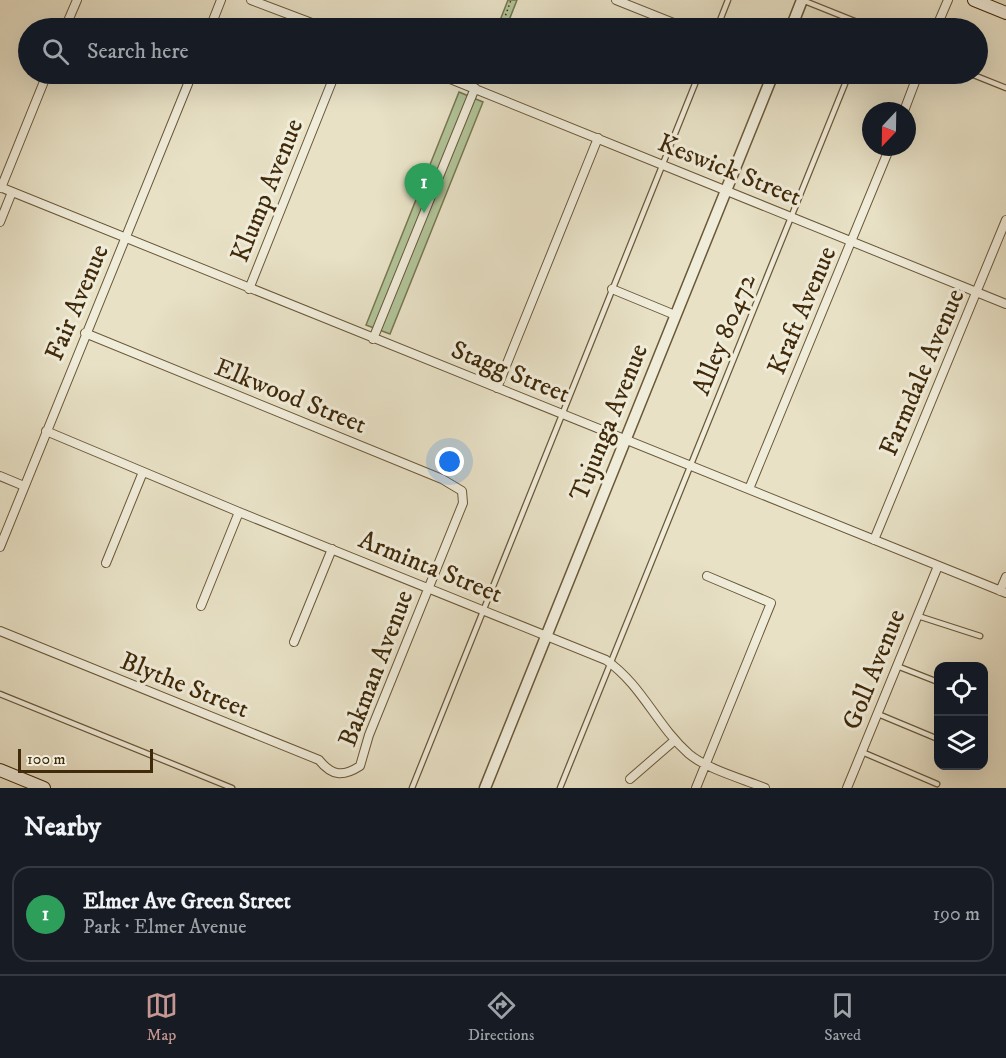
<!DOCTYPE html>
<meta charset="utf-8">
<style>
:root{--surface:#171b24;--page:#20242c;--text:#f1f3f6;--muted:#9ea1a6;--line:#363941;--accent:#c59692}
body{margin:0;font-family:"IM FELL DW Pica",serif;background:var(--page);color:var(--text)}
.controls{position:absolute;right:18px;bottom:18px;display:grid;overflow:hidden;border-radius:12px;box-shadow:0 6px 24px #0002}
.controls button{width:54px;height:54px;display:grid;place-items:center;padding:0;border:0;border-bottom:2px solid var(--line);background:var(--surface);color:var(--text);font:30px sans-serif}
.compass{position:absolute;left:862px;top:102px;width:54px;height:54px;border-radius:50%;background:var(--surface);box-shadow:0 6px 24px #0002;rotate:202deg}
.scale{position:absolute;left:18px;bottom:15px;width:135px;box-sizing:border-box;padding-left:6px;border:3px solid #402a09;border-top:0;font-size:16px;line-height:21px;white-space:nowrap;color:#402a09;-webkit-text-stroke:4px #f0ecda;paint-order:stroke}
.you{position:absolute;left:450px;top:462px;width:21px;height:21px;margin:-15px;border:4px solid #fff;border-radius:50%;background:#1a73e8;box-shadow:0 0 0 9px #1a73e833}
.badge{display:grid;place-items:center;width:39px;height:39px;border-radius:50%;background:var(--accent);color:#fff;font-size:20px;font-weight:700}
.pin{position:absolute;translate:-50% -50px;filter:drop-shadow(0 2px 3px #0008)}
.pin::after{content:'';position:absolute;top:32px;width:21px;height:18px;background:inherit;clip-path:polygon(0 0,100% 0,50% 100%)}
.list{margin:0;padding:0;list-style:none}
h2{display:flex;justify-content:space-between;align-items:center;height:78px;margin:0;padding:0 24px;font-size:26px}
h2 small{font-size:20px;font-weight:400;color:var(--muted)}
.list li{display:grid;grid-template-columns:39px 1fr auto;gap:18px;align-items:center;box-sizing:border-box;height:96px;margin:0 12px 12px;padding:0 12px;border:2px solid var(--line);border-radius:18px}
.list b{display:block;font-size:22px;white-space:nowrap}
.list p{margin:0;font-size:20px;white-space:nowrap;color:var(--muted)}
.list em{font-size:20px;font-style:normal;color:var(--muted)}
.icon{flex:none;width:33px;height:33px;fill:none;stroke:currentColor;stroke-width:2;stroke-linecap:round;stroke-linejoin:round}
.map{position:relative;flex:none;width:1006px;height:788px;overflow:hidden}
.search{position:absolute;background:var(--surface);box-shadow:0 6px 24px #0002;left:18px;right:18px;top:18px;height:66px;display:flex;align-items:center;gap:15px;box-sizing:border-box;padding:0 21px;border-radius:33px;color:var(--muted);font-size:22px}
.sheet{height:186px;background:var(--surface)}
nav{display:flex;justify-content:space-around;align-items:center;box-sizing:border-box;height:84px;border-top:2px solid var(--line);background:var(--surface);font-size:16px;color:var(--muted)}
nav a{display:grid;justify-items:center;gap:3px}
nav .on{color:var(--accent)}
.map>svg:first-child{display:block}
.green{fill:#b1c499;stroke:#787751;stroke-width:1.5}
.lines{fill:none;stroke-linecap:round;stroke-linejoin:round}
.service-casing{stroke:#6a5838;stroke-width:7}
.minor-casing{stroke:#6a5838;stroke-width:10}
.tertiary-casing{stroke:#6a5838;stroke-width:13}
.secondary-casing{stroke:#402a09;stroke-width:14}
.path{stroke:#402a09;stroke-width:1.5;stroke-dasharray:1.5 3;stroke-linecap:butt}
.service{stroke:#f0ecda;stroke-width:4.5}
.minor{stroke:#f0ecda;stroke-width:8}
.tertiary{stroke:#f0ecda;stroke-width:10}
.secondary{stroke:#f0ecda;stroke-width:12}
.labels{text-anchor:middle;stroke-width:6;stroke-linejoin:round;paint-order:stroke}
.street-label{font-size:26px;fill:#402a09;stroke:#f0ecda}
</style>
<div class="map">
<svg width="1006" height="788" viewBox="0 0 1006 788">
<rect width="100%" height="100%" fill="#e8e1c6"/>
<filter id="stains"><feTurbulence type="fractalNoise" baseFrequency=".00333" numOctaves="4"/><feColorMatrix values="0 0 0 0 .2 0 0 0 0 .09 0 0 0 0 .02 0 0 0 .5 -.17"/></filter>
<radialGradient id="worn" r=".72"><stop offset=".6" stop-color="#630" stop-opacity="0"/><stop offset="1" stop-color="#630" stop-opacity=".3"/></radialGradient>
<path class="green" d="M508 0H517L506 28H497Z
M459 92 483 102 390 334 366 325Z"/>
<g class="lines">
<defs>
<path id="service" d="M802 0 872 28
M717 28 728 0
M971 74 1006 88
M918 616 980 636
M897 666 938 682
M0 694 232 788
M878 714 938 739
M862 752 937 784
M412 788 699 74
M560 788 849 74"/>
<path id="minor" d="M251 0 325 28
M616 0 686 28
M65 28 77 0
M210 28 221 0
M936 28 948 0
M438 74 1006 304
M904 111 918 74
M0 187 1006 593
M1 188 47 74
M0 222 12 192
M249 289 335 74
M612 289 675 315
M373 339 475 88
M497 388 598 138
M46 431 239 512 606 660C643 686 656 725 689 754 707 769 743 779 765 788
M0 476 24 486
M749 489 890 147
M874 540 1006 220
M0 547 192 74
M106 563 143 472
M1000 591 1006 577
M201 606 239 512
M0 631 319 760C332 776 343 777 360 766L369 735 463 503 462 491 442 479 85 333
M294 642 332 549
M630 779 675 740
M696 788 771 603 707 576
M847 788 938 566"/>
<path id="tertiary" d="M791 28 802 0
M485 788 773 74"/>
<path id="secondary" d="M974 0 1006 13
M0 770 44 788"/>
</defs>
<use href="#service" class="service-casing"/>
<use href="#minor" class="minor-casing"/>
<use href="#tertiary" class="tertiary-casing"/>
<use href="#secondary" class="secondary-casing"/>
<path class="path" d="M501 28 511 0
M479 81 483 74"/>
<use href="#service" class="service"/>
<use href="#minor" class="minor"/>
<use href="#tertiary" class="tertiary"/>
<use href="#secondary" class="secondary"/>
</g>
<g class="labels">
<g class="street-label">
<text transform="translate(730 169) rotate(22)" y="9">Keswick Street</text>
<text transform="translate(266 190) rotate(-68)" y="9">Klump Avenue</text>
<text transform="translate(76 302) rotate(-67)" y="9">Fair Avenue</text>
<text transform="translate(801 310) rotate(-67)" y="9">Kraft Avenue</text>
<text transform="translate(723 334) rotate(-68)" y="9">Alley 80472</text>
<text transform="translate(511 371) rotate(22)" y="9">Stagg Street</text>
<text transform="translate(921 372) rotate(-67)" y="9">Farmdale Avenue</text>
<text transform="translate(291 395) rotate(22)" y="9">Elkwood Street</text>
<text transform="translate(608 422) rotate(-68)" y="9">Tujunga Avenue</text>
<text transform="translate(431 566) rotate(22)" y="9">Arminta Street</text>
<text transform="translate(375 668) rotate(-69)" y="9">Bakman Avenue</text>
<text transform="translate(873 669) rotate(-68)" y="9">Goll Avenue</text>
<text transform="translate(185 684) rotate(22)" y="9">Blythe Street</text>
</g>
</g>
<rect width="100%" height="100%" filter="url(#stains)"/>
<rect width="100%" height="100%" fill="url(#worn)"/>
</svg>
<div class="controls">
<button><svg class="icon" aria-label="locate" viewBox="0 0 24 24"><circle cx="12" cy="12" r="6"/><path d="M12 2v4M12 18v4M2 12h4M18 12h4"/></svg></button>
<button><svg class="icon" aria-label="layers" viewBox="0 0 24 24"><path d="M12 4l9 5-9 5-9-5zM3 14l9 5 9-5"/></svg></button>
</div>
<svg class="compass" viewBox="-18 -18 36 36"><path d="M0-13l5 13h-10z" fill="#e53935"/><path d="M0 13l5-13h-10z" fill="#9ea1a6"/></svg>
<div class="scale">100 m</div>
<div class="you"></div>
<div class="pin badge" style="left:424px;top:213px;background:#2e9e5b">1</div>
<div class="search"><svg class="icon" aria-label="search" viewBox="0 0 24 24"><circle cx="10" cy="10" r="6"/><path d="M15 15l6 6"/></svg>Search here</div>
</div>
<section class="sheet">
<h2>Nearby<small></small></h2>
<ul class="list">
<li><span class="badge" style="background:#2e9e5b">1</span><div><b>Elmer Ave Green Street</b><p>Park · Elmer Avenue</p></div><em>190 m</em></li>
</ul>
</section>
<nav>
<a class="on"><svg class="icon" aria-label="map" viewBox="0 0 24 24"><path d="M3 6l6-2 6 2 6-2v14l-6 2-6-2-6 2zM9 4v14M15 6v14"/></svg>Map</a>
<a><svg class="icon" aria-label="directions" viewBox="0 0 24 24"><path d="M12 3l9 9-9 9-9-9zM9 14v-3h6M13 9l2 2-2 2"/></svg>Directions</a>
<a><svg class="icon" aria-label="saved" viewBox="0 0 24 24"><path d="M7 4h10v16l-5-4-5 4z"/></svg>Saved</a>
</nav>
